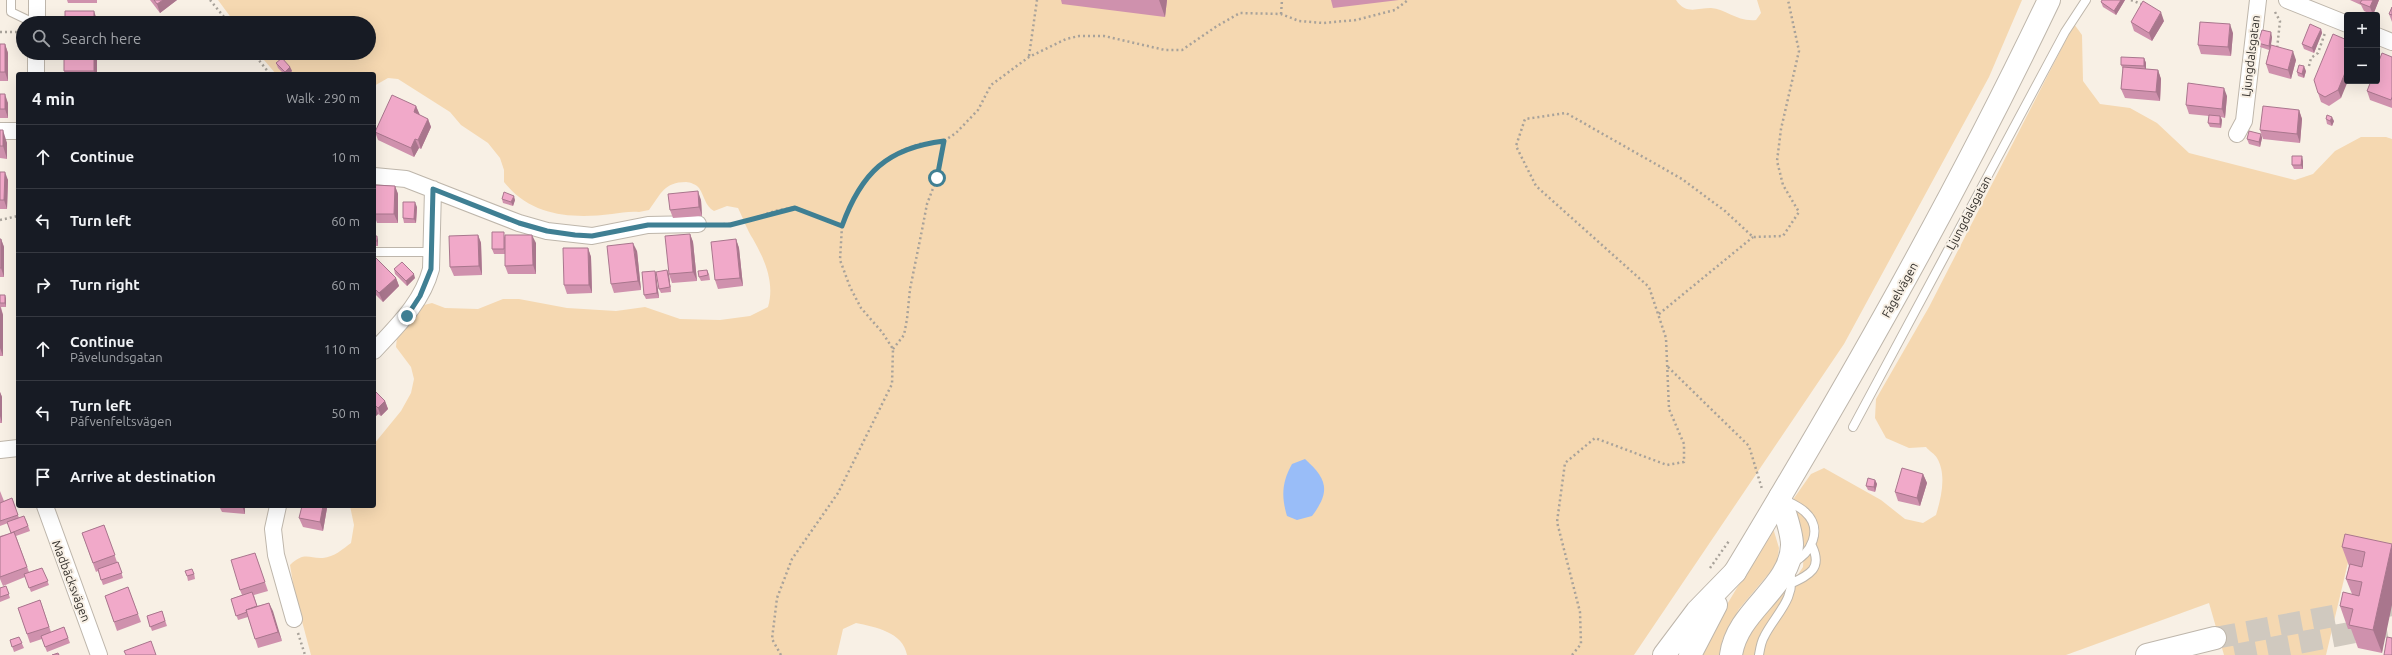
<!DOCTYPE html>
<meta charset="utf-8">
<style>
:root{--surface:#171b24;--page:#242831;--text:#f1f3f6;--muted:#9ea1a6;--line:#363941}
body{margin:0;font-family:Ubuntu,sans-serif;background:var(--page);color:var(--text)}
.controls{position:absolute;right:12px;top:12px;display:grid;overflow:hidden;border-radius:4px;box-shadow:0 4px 16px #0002}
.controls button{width:36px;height:36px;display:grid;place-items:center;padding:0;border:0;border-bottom:1px solid var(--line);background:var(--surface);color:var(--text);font:20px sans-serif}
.stop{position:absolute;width:12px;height:12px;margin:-9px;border:3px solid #3f7f93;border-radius:50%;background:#fff}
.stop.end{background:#3f7f93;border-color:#fff;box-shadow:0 1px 4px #0008}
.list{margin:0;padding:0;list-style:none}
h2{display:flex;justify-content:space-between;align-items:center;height:52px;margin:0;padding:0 16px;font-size:17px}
h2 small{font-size:13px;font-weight:400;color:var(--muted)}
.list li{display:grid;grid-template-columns:26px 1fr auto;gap:12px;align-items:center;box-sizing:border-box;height:64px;padding:0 16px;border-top:1px solid var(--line)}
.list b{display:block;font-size:15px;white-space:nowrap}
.list p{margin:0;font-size:13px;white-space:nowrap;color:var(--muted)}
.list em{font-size:13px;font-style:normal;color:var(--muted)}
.icon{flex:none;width:22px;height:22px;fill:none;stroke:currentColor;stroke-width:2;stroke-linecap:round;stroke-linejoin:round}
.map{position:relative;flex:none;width:2392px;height:655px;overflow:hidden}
.search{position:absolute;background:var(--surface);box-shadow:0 4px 16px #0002;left:16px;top:16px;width:360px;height:44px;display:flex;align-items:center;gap:10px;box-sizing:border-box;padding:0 14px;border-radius:22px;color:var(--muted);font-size:15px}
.panel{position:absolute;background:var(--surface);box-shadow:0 4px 16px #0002;left:16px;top:72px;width:360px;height:436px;border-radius:4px}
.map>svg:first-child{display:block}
.green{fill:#f5d8b1}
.water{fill:#99bdf8}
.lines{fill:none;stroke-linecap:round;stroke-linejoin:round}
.highway-tunnel{stroke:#d0c9bf;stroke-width:22;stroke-dasharray:22 11;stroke-linecap:butt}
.lane-casing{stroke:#beb6ab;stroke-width:10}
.street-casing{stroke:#beb6ab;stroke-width:18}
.secondary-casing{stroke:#beb6ab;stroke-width:24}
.highway-casing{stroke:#beb6ab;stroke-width:24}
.path{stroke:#a8a29a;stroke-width:2.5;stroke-dasharray:2 3;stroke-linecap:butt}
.lane{stroke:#fff;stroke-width:8}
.street{stroke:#fff;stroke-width:16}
.secondary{stroke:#fff;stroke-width:22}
.highway{stroke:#fff;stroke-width:22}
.wall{fill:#cf91ad}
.shaded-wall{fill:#a9768d}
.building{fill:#f1a9c9;stroke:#a9768d}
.route{stroke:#3f7f93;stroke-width:5}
.labels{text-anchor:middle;stroke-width:4;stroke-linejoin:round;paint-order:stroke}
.street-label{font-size:12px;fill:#302d29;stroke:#f8f0e5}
</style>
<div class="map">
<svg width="2392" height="655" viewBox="0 0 2392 655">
<rect width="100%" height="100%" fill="#f8f0e5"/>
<path class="green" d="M218 0H1676C1686 15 1697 8 1711 8 1726 9 1737 22 1756 20L1761 13 1757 0H2022L1989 77 1844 344 1634 655H907C903 632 875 627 856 623L843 629 837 655H311L295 595 290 565C305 551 309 559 323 558 334 557 343 549 351 543L354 525 350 506H374V444L401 411 411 393 414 379 411 367 396 347 397 337 415 314 424 305 432 303 445 308 478 309 503 299H519L567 308 616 311 645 307 680 319 720 320 750 316 768 307C775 283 765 260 753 239 747 230 743 218 738 208L727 206 714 211C705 206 705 197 699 188 697 185 690 182 686 182 664 182 661 194 649 210L639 212C630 211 621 213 612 214 571 219 531 216 504 182V170L500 158 488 143 461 125 450 112 398 79 388 78 374 86V74H276L258 53H369V23H235Z
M2074 24 2082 35 2083 81 2100 104 2130 108 2157 123 2189 153 2295 180 2313 174 2335 151 2361 137H2386L2392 139V561L2350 554 2326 655H2224L2209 603 2066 655H1740L1749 631 1791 585 1803 567 1804 545 1792 501 1811 474 1824 468 1881 500 1905 519 1923 523 1936 515C1941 498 1947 475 1937 458 1935 454 1929 451 1926 447L1909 448 1886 438 1875 418 1876 399 1929 307Z
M1773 528 1779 548 1777 564 1739 609 1723 638 1719 655H1700L1720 616Z"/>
<path class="water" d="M1305 459C1327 479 1331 491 1312 516L1297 520 1287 516C1281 496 1282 482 1292 464Z"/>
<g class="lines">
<path class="highway-tunnel" d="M2215 638 2392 605
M2235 655 2392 625"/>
<defs>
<path id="lane" d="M11 0V12L34 23
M374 252H431
M1853 427 2065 32 2086 0
M1786 500C1792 504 1800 507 1805 512 1824 529 1811 554 1792 563
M1790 584C1809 575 1823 569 1812 546
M1759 655C1760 649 1761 642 1764 637 1774 616 1797 598 1790 572"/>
<path id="street" d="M2287 0 2347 24
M37 23V0
M2377 36 2392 42
M36 74V53
M0 131H18
M2237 134 2244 121 2258 0
M374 176 406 179 519 223 547 231 592 236 648 225 698 224
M374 351C397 326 422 303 431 269L433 189
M0 450 18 448
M45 506 99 655
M278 506 273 529 276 555 294 619"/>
<path id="secondary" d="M1735 572C1848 385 1955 197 2049 0"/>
<path id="highway" d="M1664 655 1697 611 1735 572
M1690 655 1716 605
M1731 655C1737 610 1791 588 1792 545 1792 530 1784 512 1780 497
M2147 655 2215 638"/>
</defs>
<use href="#lane" class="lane-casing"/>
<use href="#street" class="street-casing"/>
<use href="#secondary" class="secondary-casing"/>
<use href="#highway" class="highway-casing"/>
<path class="path" d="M210 0 229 23
M2131 0 2144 5
M2275 12 2280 21 2277 49
M1281 14 1282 0
M0 32H20L21 30
M253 53 270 74
M1029 56 1037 0
M2309 66 2311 58 2318 53 2325 33
M0 220 18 216
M713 225 740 223 775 211 795 207 842 226
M1659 314 1753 237
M893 349 904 335 907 319 910 289 922 230 927 204 937 178 944 141
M1668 367 1749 446 1762 489
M1710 568 1729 541
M298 633 305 655
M781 655 772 639 777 598 792 559 838 493 892 384 893 349 882 332 861 308 850 287 840 260 842 226 850 205 872 172 884 161 903 150 919 144 944 141 956 133 978 110 991 85 1029 57 1066 39 1079 36H1104L1165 50H1182L1217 26 1240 13 1281 14 1299 21 1323 23 1356 20 1395 10 1408 0
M1572 655 1581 644 1580 612 1557 522 1565 463 1595 438 1667 465 1684 462V444L1669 409 1666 338 1649 287 1536 186 1516 146 1525 119 1566 113 1682 179 1725 211 1753 237 1783 236 1799 212 1783 185 1777 161 1781 129 1799 51 1788 0"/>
<use href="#lane" class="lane"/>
<use href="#street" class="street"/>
<use href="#secondary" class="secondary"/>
<use href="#highway" class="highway"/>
</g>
<path class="wall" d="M67 0H97V3H68Z
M150 0H177L160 13Z
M1061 0H1167L1165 17 1062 4Z
M1331 0H1399L1333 8Z
M2125 0 2116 15 2103 7 2101 2Z
M2350 0H2379L2373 15 2364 11 2361 5Z
M2392 7V22L2389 14Z
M2164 21 2152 41 2134 31 2131 22Z
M2321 29 2322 33 2314 53 2304 49 2302 44Z
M2233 33 2231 56 2201 54 2198 45Z
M2272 37 2271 45 2296 60 2291 79 2269 73 2266 64 2269 50 2260 47 2258 43Z
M2347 40 2341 98 2329 106 2321 102 2318 93Z
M0 44H5L8 53V81H0Z
M64 53H96L97 57V74H65L64 71Z
M2392 57V108L2370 100 2367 91Z
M2144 58 2146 63V69L2158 70 2161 79 2160 101 2125 98 2121 89 2123 69 2121 65Z
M276 63 290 67 292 71 289 74H284L278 68Z
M2306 71 2304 78 2298 76 2297 72Z
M0 94 8 103V118H0Z
M2227 96 2225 118 2221 117 2222 120 2221 128 2210 127 2208 123 2209 116 2189 114 2186 105Z
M416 106 419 115 428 119 431 127 421 149 419 148 414 157 378 140 375 132Z
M2299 110 2302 119 2300 143 2263 139 2260 130Z
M2326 119 2334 121 2332 126 2327 124Z
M0 130 7 143V159L0 158Z
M2261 134 2262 138 2260 147 2249 144 2247 139Z
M2303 161V169H2294L2292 165Z
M0 172 8 180 7 209H0Z
M395 186 398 194V223H377L374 214Z
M502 199 515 200 513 206 503 203Z
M701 200 702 216 673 218 670 210Z
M417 207 416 223H404L403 218Z
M690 234 693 242 697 281 672 283 669 274Z
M478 235 481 243 482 275 454 276 450 267Z
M506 235 536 243V274H508L505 266V254H494L492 249Z
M374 236 378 240V246H374Z
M0 239H1L4 247V277H0Z
M736 239 739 248 743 286 718 289 715 280Z
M588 248 591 257 592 293 567 294 564 285Z
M637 251 641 290 614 293 611 284Z
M374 256 396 278 399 286 383 302 374 293Z
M394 269 415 278 407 286 395 274Z
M667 270 669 275 671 292 661 293 659 289Z
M707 270 709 274 710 280 701 281 699 277Z
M655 271 656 275 659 298 646 299 644 295Z
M0 295H5L6 299V307H1L3 315V356H0Z
M374 390 385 401 388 409 381 416 378 414 374 418Z
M0 392 2 397V423H0Z
M1923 474 1927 483 1920 506 1898 501 1895 492Z
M1875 480 1877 484 1875 492 1868 490 1866 486Z
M0 491 4 501 12 498 19 518 26 520 30 531 16 536 29 572 42 568 49 585 31 592 25 577 3 586 0 579V536L11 533 8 523 0 526Z
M81 506H102V508Z
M219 506H245V514L222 512Z
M327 508 323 531 303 527 299 518Z
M104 525 117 562H118L123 578 103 585 98 571 96 572 82 533Z
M2392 544 2382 653 2358 648 2351 629H2348L2340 606 2352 594 2346 579 2349 566 2342 547Z
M255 553 268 591 254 595 257 606 269 603 282 641 258 648 248 617 238 620 231 599 242 595 240 590Z
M194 573 195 579 188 581 187 576Z
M6 586 10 598 0 602V588Z
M128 587 141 622 117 631 105 596Z
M40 600 51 632 64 627 70 643 47 652 42 639 30 643 18 608Z
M162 611 167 626 152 631 147 616Z
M19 637 24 648 14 652 10 640Z"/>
<path class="shaded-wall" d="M163 0H177L160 13 157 4Z
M1159 0H1167L1165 17Z
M2121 0H2125L2116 15 2114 11Z
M2373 0H2379L2373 15 2370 7Z
M94 11 97 20V23H94Z
M2161 12 2164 21 2152 41 2149 33Z
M2230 24 2233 33 2231 56 2228 47Z
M2321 29 2322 33 2314 53 2312 48Z
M2271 32 2272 37 2270 50 2269 46Z
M5 44 8 53V81L5 72Z
M2293 51 2296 60 2291 79 2288 70Z
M94 53H96L97 57V74H95L94 71Z
M2144 58 2146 63V71L2144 66Z
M2304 66 2306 71 2304 78 2302 74Z
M290 67 292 71 289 74H285V72Z
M2347 68V81H2348L2341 98 2338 90Z
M2158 70 2161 79 2160 101 2156 92Z
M2224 88 2227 96 2225 118 2222 109Z
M5 94 8 103V118L5 109Z
M416 106 420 115 414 112Z
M2299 110 2302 119 2300 143 2297 134Z
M2220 116 2222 120 2221 128 2220 124Z
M2332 117 2334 121 2332 126 2330 121Z
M428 119 431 127 421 149 418 140Z
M3 130 7 143V159L3 146Z
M2261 134 2262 138 2260 147 2259 142Z
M415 139 419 148 414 157 411 148Z
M2302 156 2303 161V169L2301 165Z
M5 172 8 180 7 209 4 200Z
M395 186 398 194V223L394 214Z
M698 191 701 200 702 216 699 207Z
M514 196 515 200 513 206 511 202Z
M415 202 417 207 416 223 414 219Z
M690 234 693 242 697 281 693 272Z
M478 235 481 243 482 275 479 266Z
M532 235 536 243V274L533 265Z
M377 236 378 240V246L377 241Z
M1 239 4 247V277L1 268Z
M736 239 739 248 743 286 740 278Z
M633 243 637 251 641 290 638 281Z
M588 248 591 257 592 293 589 285Z
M667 270 669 275 671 292 670 287Z
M655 271 656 275 659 298 657 293Z
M414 274 415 278 407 286 406 281Z
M396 278 399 286 383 302 379 293Z
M5 295 6 299V307L5 303Z
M0 306 3 315V356L0 348Z
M0 392 2 397V423L0 416Z
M385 401 388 409 381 416 378 408Z
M375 405 378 414 374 418V406Z
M1923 474 1927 483 1920 506 1917 498Z
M1875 480 1877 484 1875 492 1874 487Z
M242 506H245V514Z
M323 506H326L327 508 323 531 320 522Z
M2392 544V605L2382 653 2373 630Z
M269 603 273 611 282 641 278 632Z"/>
<path class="building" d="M154 0H163L157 4Z
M2102 0H2121L2114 11 2101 2Z
M2362 0H2373L2370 7 2360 3Z
M2143 1 2161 12 2149 33 2131 22Z
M2392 7V15L2389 14Z
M65 11H94V23H65Z
M2200 22 2230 24 2228 47 2198 45Z
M2310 24 2321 29 2312 48 2302 44Z
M2262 30 2271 32 2269 46 2258 43Z
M2333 34 2347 40V68L2338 90 2325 97 2318 93 2314 80Z
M0 44H5V72H0Z
M2271 45 2293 51 2288 70 2266 64Z
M64 53H94V71H64Z
M2382 53 2392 57V97L2391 100 2367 91 2371 81H2377V66Z
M2121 57 2144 58V66L2121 65Z
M282 58 290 67 285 72 276 63Z
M2299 65 2304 66 2302 74 2297 72Z
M2123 67 2158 70 2156 92 2121 89Z
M2188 83 2224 88 2222 109 2186 105Z
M0 94H5V109H0Z
M392 95 416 106 414 112 428 119 418 140 415 139 411 148 375 132Z
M2263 106 2299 110 2297 134 2260 130Z
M2209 115 2220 116V124L2208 123Z
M2327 115 2332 117 2330 121 2326 119Z
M0 130H3V146H0Z
M2249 131 2261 134 2259 142 2247 139Z
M2292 156H2302L2301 165H2292Z
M0 172H5L4 200H0Z
M374 185 395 186 394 214H374Z
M698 191 699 207 670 210 668 194Z
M504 192 514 196 511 202 502 199Z
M403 202H415L414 219 403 218Z
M492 232H504V249H492Z
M690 234 693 272 669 274 665 236Z
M478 235 479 266 450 267 449 236Z
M505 235H532L533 265 505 266Z
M374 236H377V241H374Z
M0 239H1V268H0Z
M736 239 740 278 715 280 711 242Z
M633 243 638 281 611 284 607 246Z
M563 248H588L589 285H564Z
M374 256 396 278 379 293 374 288Z
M402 262 414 274 406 281 394 269Z
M667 270 670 287 659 289 656 272Z
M707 270 708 275 699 277 698 271Z
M655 271 657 293 644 295 642 272Z
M0 295H5V303H0Z
M374 390 385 401 378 408 375 405 374 406Z
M1902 468 1923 474 1917 498 1895 492Z
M1868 478 1875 480 1874 487 1866 486Z
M12 498 18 515 0 521V503Z
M302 506H323L320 522 299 518Z
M24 516 28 526 11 533 7 522Z
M104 525 115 555 93 563 82 533Z
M14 532 27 567 0 577V537Z
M2345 534 2392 544 2373 630 2349 625 2353 609 2340 606 2343 592 2359 596 2362 582 2346 579 2350 564 2362 567 2365 552 2342 547Z
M255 553 265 582 240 590 231 560Z
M118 562 122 573 101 580 98 569Z
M42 568 48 581 29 588 24 574Z
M192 569 194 574 187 576 185 571Z
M6 586 9 594 0 597V588Z
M128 587 138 614 114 622 105 596Z
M252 592 257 606 246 610 247 612 236 616 231 599Z
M40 600 49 627 27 634 18 608Z
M269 603 278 632 255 639 246 610Z
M162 611 165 621 150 627 147 616Z
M64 627 68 638 45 647 41 636Z
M19 637 22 643 12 647 10 640Z
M2387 637 2392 638V655H2384Z
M151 641 156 655H126L124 651Z
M58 653 59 655H52Z"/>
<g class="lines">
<path class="route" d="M407 316 420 296 431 269 433 189 519 223 547 231 575 235 592 236 648 225H730L795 208 842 226C861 173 887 148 944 141L937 178"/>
</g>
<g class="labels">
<g class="street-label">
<text transform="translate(2251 56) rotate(-83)" y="4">Ljungdalsgatan</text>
<text transform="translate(1969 213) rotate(-62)" y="4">Ljungdalsgatan</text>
<text transform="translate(1900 290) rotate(-61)" y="4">Fågelvägen</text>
<text transform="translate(71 581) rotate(69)" y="4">Madbäcksvägen</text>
</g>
</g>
</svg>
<div class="controls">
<button>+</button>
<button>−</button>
</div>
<div class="stop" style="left:937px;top:178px"></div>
<div class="stop end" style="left:407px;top:316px"></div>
<div class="search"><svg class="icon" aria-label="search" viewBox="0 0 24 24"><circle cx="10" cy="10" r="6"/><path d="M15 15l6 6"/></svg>Search here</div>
<section class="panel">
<h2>4 min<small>Walk · 290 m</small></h2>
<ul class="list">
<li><svg class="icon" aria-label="ahead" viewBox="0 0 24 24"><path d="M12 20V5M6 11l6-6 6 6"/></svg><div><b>Continue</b></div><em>10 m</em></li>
<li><svg class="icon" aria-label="left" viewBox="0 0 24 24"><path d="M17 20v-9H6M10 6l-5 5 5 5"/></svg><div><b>Turn left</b></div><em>60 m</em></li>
<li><svg class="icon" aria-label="right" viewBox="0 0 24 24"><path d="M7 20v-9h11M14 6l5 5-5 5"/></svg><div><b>Turn right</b></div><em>60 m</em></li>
<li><svg class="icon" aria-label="ahead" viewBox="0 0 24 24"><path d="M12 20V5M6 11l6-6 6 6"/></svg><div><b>Continue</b><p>Påvelundsgatan</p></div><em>110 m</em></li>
<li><svg class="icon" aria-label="left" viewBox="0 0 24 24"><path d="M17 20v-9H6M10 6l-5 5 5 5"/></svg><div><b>Turn left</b><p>Påfvenfeltsvägen</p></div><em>50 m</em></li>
<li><svg class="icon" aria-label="arrive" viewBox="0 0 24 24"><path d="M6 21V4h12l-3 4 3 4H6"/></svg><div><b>Arrive at destination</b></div></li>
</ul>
</section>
</div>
